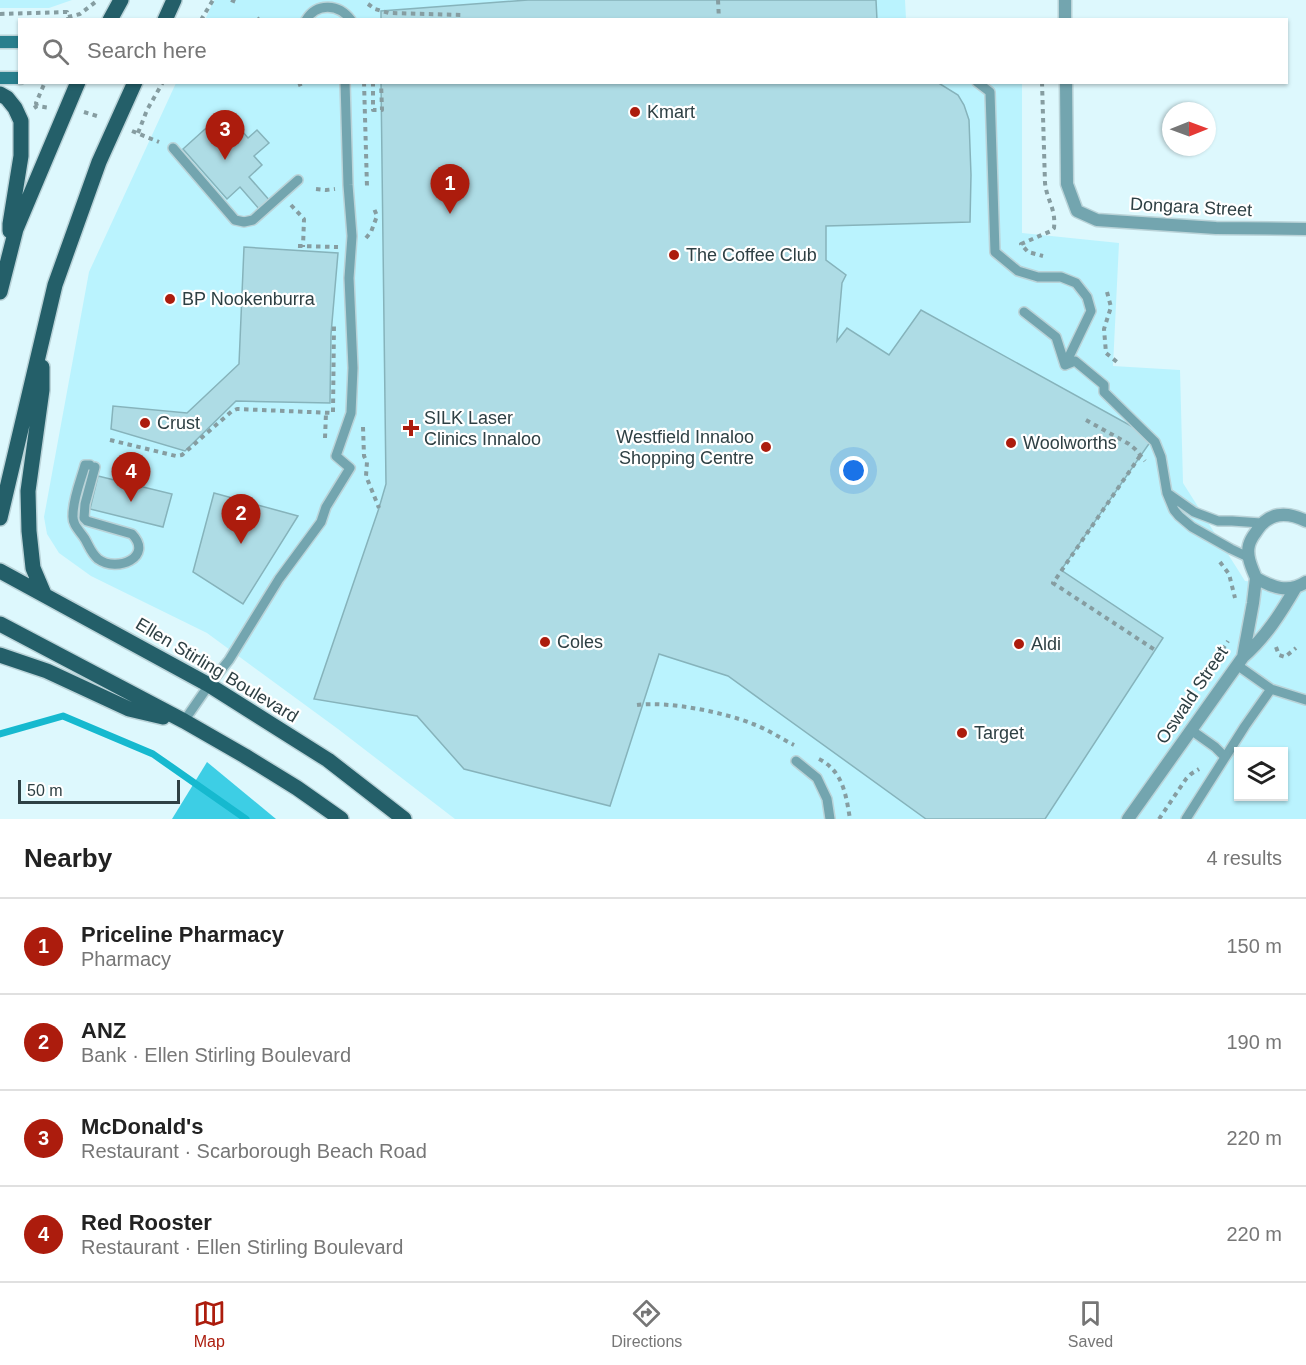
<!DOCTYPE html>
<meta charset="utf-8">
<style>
:root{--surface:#fff;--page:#f6f6f6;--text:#222;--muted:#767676;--line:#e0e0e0;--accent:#ac1c0d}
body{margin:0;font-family:Helvetica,sans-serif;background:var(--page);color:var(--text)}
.controls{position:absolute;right:18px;bottom:18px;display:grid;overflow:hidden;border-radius:0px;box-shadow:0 2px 4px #0004}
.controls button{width:54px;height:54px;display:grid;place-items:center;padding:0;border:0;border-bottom:2px solid var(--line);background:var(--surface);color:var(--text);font:30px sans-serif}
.compass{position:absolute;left:1162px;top:102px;width:54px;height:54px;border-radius:50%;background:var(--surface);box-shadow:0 2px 4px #0004;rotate:89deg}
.scale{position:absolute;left:18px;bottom:15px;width:162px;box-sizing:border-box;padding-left:6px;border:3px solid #2e4044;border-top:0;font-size:16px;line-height:21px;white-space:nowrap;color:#2e4044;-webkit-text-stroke:4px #fff;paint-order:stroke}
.you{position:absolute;left:854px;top:471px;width:21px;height:21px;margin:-15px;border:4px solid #fff;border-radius:50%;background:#1a73e8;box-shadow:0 0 0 9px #1a73e833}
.badge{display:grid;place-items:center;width:39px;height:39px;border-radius:50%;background:var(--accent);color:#fff;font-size:20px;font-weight:700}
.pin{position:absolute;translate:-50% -50px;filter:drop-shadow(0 2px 3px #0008)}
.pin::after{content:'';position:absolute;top:32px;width:21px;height:18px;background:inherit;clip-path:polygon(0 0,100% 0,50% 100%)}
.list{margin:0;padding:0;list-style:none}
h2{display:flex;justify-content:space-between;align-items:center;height:78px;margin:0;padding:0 24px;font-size:26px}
h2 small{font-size:20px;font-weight:400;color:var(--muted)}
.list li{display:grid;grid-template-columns:39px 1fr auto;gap:18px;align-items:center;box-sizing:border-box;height:96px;padding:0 24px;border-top:2px solid var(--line)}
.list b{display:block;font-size:22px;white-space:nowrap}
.list p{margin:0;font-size:20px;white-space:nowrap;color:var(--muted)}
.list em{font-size:20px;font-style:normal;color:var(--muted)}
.icon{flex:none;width:33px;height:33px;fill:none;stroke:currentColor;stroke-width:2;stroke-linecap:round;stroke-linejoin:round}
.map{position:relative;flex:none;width:1306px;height:819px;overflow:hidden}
.search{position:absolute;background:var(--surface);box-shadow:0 2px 4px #0004;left:18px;right:18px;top:18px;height:66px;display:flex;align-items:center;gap:15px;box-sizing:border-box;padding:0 21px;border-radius:0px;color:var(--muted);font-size:22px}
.sheet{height:462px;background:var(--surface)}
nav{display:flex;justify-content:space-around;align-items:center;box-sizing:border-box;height:84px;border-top:2px solid var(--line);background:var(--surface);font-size:16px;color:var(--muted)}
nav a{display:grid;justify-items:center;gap:3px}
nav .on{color:var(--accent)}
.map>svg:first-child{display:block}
.built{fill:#baf3fe;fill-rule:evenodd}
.forest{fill:#3dcee5}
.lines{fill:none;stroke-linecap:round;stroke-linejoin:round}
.stream{stroke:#16b9cf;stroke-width:7}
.building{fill:#aedce5;stroke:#86b3bb;stroke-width:1.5}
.lane-casing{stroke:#bad3d8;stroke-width:12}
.street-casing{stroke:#bad3d8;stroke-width:15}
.secondary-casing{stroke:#bad3d8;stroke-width:15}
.primary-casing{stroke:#bad3d8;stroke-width:18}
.path{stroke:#869da1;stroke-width:4;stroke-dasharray:4.5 4.5;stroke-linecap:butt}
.lane{stroke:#73a5af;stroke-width:9}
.street{stroke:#73a5af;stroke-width:12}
.secondary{stroke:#287f8d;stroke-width:12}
.primary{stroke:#245f69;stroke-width:15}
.poi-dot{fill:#ac1c0d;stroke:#fff;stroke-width:2}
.labels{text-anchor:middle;stroke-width:4.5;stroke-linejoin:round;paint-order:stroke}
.poi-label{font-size:18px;fill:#2e4044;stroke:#fff;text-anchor:start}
.street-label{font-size:18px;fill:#2e4044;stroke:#fff}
</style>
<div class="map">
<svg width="1306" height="819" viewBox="0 0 1306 819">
<rect width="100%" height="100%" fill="#ddf8fd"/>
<path class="built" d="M0 0H72L49 8H0Z
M214 0H905L906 19 205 20Z
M176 83H1022V233L1119 243 1113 366 1180 370 1183 483 1245 581 1306 586V819H455L338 729 207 633 91 576 59 553 47 534 44 517 89 272ZM1238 752H1284V796H1238Z"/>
<path class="forest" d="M207 762 276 819H172Z"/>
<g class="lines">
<path class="stream" d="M0 734 63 716 153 754 246 819"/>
</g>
<path class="building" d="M528 0H876L877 20H381V11Z
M381 82H937L958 95 964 105 969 120 971 175 970 222 826 226V260L846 275 842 283 837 341 847 328 889 355 921 310 1153 438 1061 570 1163 638 1045 819H926L728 676 659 654 610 806 464 769 417 716 314 699 379 508 386 484Z
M225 111 248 138 257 130 269 143 254 156 262 165 249 177 270 201 260 210 240 187 227 199 183 149Z
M244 247 338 253 331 334 330 403 236 401 185 451 111 429 113 406 187 413 239 364Z
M98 476 172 494 163 527 90 509Z
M214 493 298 516 243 604 193 572Z"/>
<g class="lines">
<defs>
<path id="lane" d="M306 20C317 2 339 4 351 20
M977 82 990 92 995 252 1018 271 1038 277H1061L1076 283 1087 297 1091 311 1065 365
M173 148 235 220 244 222 253 220 298 180
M1024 312 1056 337 1065 365 1075 361 1104 385V392L1155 442 1161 457 1167 493 1174 510 1179 516 1192 527 1231 549 1248 557
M90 465H85C81 480 73 498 73 515 72 525 80 531 85 539 89 546 91 553 98 559 117 573 154 557 132 534L87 521 84 518 85 504 95 467
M1167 493 1194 512 1218 521H1232L1261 523
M1237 665 1271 689 1306 700
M184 721 209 685 229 660 279 579 321 522 326 507 350 468 336 456 351 413 353 368 349 278 352 236 348 185 345 82
M1191 730 1215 747 1225 757
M796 761 817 778 827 799 830 819
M1186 819 1245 726 1271 689"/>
<path id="street" d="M1065 0V20
M1066 82 1067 184 1077 211 1097 220 1216 228 1306 229
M1306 521C1286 511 1268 512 1256 532 1253 536 1250 541 1249 545 1246 556 1252 568 1256 578 1272 587 1288 594 1306 582
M1243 657C1265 638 1281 613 1296 587
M1128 819 1243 657 1253 603 1256 578"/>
<path id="secondary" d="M0 42H20
M0 78H20"/>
<path id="primary" d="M110 20 121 0
M165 20 174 0
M0 94 7 98 15 108 21 121V156L10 224V231
M0 292 16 229 78 82
M42 367V390L28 491 29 531 33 568 44 594
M0 518 55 285 99 162 135 82
M0 571 209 685 328 760 404 819
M0 624 184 721 245 756 297 788 341 819
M0 655 47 671 129 709 163 717"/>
</defs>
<use href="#lane" class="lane-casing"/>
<use href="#street" class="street-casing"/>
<use href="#secondary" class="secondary-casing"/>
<use href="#primary" class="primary-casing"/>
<path class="path" d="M231 0 236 2
M718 0 719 20
M368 4 375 9 389 13 463 15
M0 14 67 12 68 17 80 14 98 0
M257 18 259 20
M201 20 213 0
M198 82V84
M299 82 302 90
M364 82 367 187
M373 82V110H382L381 82
M1042 82 1045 183C1047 201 1056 208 1054 228L1051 231 1021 244 1028 252 1043 256
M37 106 36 103 45 82
M34 108 37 106 50 108
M84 112 100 117
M132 131 159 142
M138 133 147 110 163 82
M316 189 326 190 335 189
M291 205 304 219 303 247
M366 238 371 232 377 216 373 206
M298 246 338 247
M1107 292 1111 307 1104 329 1106 353 1117 362
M1086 420 1129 444 1135 449 1145 461
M363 427 364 456 367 462 366 476 379 508
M325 438 326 413
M110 440 176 456 182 455 232 411 237 409 333 413 334 323
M1140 456 1053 583 1155 650
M1220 562 1229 574 1235 598
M1276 647 1279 655 1285 657 1296 648
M1203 680 1228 641
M637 705C669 701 723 712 753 724 767 729 780 738 794 745
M819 759C843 771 846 795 850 819
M1159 819 1186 779 1191 774 1199 769"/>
<use href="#lane" class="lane"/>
<use href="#street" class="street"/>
<use href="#secondary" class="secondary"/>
<use href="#primary" class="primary"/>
</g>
<g class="poi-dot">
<circle cx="635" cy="112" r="6"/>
<circle cx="674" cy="255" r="6"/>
<circle cx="170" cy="299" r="6"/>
<circle cx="145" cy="423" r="6"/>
<path d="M408 419h6v6h6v6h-6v6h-6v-6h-6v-6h6z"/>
<circle cx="1011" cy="443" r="6"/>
<circle cx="766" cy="447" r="6"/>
<circle cx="545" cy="642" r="6"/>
<circle cx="1019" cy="644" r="6"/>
<circle cx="962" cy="733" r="6"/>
</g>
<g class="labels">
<g class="poi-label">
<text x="647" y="118">Kmart</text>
<text x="686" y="261">The Coffee Club</text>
<text x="182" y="305">BP Nookenburra</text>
<text x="424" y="424">SILK Laser<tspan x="424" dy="21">Clinics Innaloo</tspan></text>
<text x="157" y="429">Crust</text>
<text x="754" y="443" text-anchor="end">Westfield Innaloo<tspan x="754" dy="21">Shopping Centre</tspan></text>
<text x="1023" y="449">Woolworths</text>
<text x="557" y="648">Coles</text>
<text x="1031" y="650">Aldi</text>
<text x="974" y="739">Target</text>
</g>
<g class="street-label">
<text transform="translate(1191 207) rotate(3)" y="6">Dongara Street</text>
<text transform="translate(217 670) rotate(31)" y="6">Ellen Stirling Boulevard</text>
<text transform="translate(1192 695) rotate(-56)" y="6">Oswald Street</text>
</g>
</g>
</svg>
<div class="controls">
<button><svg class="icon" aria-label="layers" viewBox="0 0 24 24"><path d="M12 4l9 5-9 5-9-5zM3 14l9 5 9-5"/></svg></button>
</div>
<svg class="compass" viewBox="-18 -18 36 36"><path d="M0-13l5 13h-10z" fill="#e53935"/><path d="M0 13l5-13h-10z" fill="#767676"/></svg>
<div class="scale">50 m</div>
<div class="you"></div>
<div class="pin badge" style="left:450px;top:214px">1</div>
<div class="pin badge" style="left:241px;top:544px">2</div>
<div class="pin badge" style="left:225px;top:160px">3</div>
<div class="pin badge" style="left:131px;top:502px">4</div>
<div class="search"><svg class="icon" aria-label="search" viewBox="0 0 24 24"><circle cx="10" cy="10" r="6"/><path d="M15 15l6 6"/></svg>Search here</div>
</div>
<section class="sheet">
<h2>Nearby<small>4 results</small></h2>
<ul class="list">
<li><span class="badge">1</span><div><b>Priceline Pharmacy</b><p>Pharmacy</p></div><em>150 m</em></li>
<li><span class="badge">2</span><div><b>ANZ</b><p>Bank · Ellen Stirling Boulevard</p></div><em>190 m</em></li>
<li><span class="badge">3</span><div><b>McDonald's</b><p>Restaurant · Scarborough Beach Road</p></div><em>220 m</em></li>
<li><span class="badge">4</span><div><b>Red Rooster</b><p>Restaurant · Ellen Stirling Boulevard</p></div><em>220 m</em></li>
</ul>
</section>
<nav>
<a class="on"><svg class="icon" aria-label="map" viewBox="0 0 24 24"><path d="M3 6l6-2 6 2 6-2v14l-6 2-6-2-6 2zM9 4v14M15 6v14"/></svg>Map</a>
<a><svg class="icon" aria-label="directions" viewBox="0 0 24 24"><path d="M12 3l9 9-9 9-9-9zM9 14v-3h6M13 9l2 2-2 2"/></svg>Directions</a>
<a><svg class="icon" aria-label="saved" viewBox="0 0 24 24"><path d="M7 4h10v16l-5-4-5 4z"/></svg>Saved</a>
</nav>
